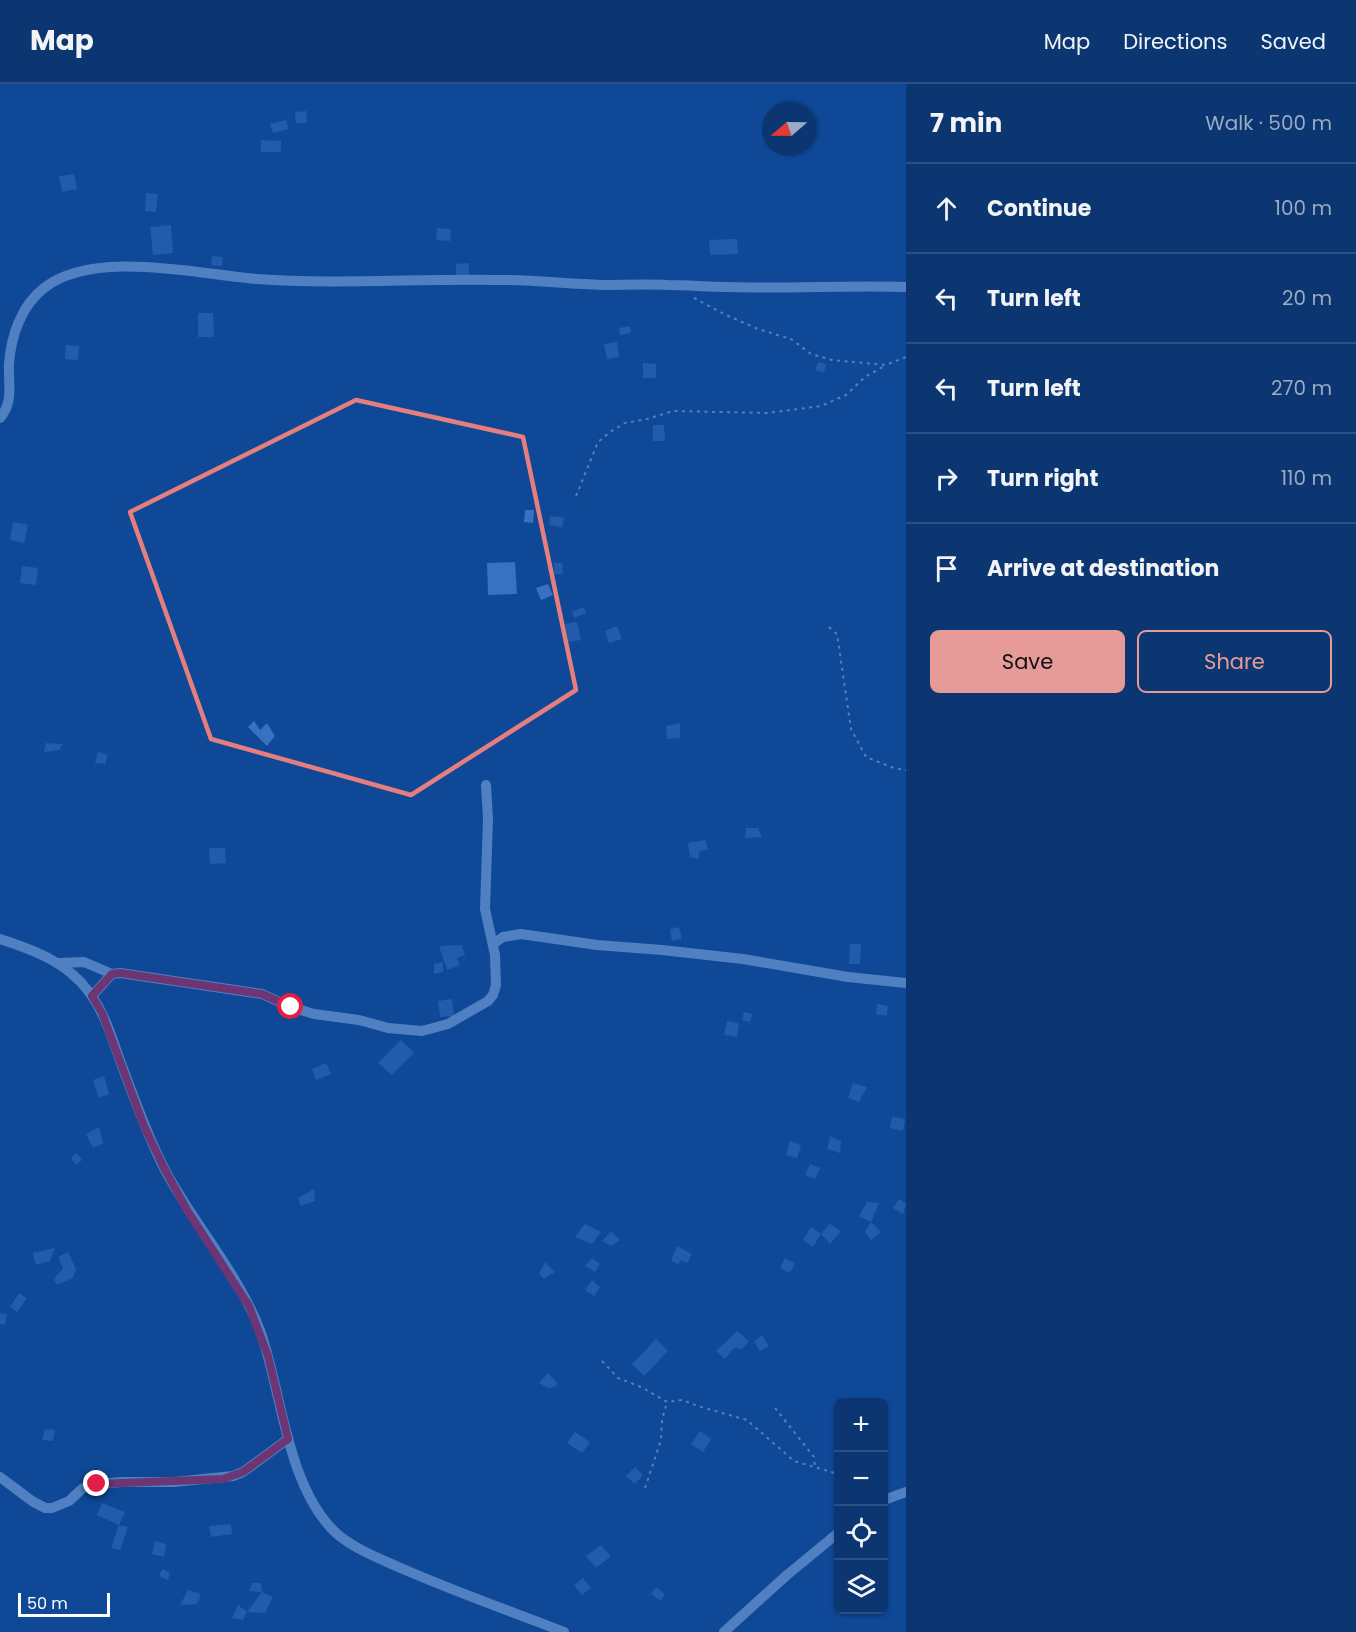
<!DOCTYPE html>
<meta charset="utf-8">
<style>
:root{--surface:#0b3671;--page:#143e76;--text:#f1f3f6;--muted:#9aabc3;--line:#2b5084;--accent:#e69b98}
body{margin:0;font-family:Poppins,sans-serif;background:var(--page);color:var(--text)}
.controls{position:absolute;right:18px;bottom:18px;display:grid;overflow:hidden;border-radius:9px;box-shadow:0 2px 4px #0004}
.controls button{width:54px;height:54px;display:grid;place-items:center;padding:0;border:0;border-bottom:2px solid var(--line);background:var(--surface);color:var(--text);font:30px sans-serif}
.compass{position:absolute;left:762px;top:18px;width:54px;height:54px;border-radius:50%;background:var(--surface);box-shadow:0 2px 4px #0004;rotate:250deg}
.scale{position:absolute;left:18px;bottom:15px;width:92px;box-sizing:border-box;padding-left:6px;border:3px solid #fff;border-top:0;font-size:16px;line-height:21px;white-space:nowrap;color:#fff;-webkit-text-stroke:4px #0f4897;paint-order:stroke}
.stop{position:absolute;width:18px;height:18px;margin:-14px;border:4px solid #e11d48;border-radius:50%;background:#fff}
.stop.end{background:#e11d48;border-color:#fff;box-shadow:0 2px 6px #0008}
.list{margin:0;padding:0;list-style:none}
h2{display:flex;justify-content:space-between;align-items:center;height:78px;margin:0;padding:0 24px;font-size:26px}
h2 small{font-size:20px;font-weight:400;color:var(--muted)}
.list li{display:grid;grid-template-columns:39px 1fr auto;gap:18px;align-items:center;box-sizing:border-box;height:90px;padding:0 24px;border-top:2px solid var(--line)}
.list b{display:block;font-size:22px;white-space:nowrap}
.list em{font-size:20px;font-style:normal;color:var(--muted)}
.actions{display:flex;gap:12px;padding:18px 24px}
.actions a{flex:1;padding:14px 0;border:2px solid var(--accent);border-radius:9px;text-align:center;font-size:21px;color:var(--accent)}
.actions .main{background:var(--accent);color:#111}
.icon{flex:none;width:33px;height:33px;fill:none;stroke:currentColor;stroke-width:2;stroke-linecap:round;stroke-linejoin:round}
.map{position:relative;flex:none;width:906px;height:1548px;overflow:hidden}
header{display:flex;align-items:center;gap:36px;box-sizing:border-box;height:84px;padding:0 30px;background:var(--surface);border-bottom:2px solid var(--line)}
header strong{font-size:28px}
nav{display:flex;gap:33px;margin-inline-start:auto;font-size:21px}
main{display:flex}
aside{flex:1;background:var(--surface)}
.map>svg:first-child{display:block}
.building{fill:#3871c0}
.lines{fill:none;stroke-linecap:round;stroke-linejoin:round}
.path{stroke:#9fc4f4;stroke-width:2;stroke-dasharray:3 4.5;stroke-linecap:butt}
.minor{stroke:#9fc4f4;stroke-width:10}
.route{stroke:#e11d48;stroke-width:8}
.marked{fill:none;stroke:#e67e7e;stroke-width:4.5;stroke-linejoin:round}
</style>
<header>
<strong>Map</strong>
<nav><a>Map</a><a>Directions</a><a>Saved</a></nav>
</header>
<main>
<div class="map">
<svg width="906" height="1548" viewBox="0 0 906 1548">
<rect width="100%" height="100%" fill="#0f4897"/>
<path class="building" d="M306 27 307 39H296L295 28Z
M286 36 289 45 273 49 270 40Z
M261 56 281 57V68H261Z
M74 90 77 105 62 108 59 92Z
M146 109 158 110 156 128 145 127Z
M171 141 173 169 153 171 150 143Z
M437 144 451 145 450 157 436 156Z
M737 155 738 170 710 171 709 156Z
M212 172 223 173 222 182 211 181Z
M469 179V193L456 194V180Z
M198 229H213L214 253H198Z
M630 242 631 249 620 251 619 244Z
M617 258 619 273 607 275 604 260Z
M66 261 79 262 78 276 65 275Z
M818 278 826 280 824 289 815 286Z
M643 279 656 280V294H643Z
M653 341H664L665 357H653Z
M525 426H534L533 439 524 438Z
M550 432 564 433 562 443 549 441Z
M13 438 28 441 24 459 10 456Z
M515 478 517 510 488 511 487 479Z
M554 479H562L563 490H554Z
M22 482 38 484 36 501 20 499Z
M548 500 553 511 541 516 536 504Z
M584 523 586 529 574 534 572 527Z
M577 538 581 556 568 558 565 540Z
M617 542 622 555 609 559 605 547Z
M254 637 260 646 267 639 275 652 267 662 248 643Z
M680 639V654L667 655 666 642Z
M46 659 63 660 59 666 44 668Z
M98 668 108 671 105 680 95 679Z
M746 744H758L762 753 745 754Z
M705 756 708 765 699 768V775L690 773 688 759Z
M209 764H225L226 779 210 780Z
M679 843 682 855 672 857 670 845Z
M850 860H861L860 880H849Z
M462 861 465 871 457 874 460 881 447 886 439 862Z
M443 878V888L434 890V880Z
M452 915 454 932 440 933 438 917Z
M877 920 888 922 887 932 876 930Z
M744 928 752 930 750 938 742 936Z
M727 937 739 939 737 953 724 951Z
M401 956 414 969 392 991 378 979Z
M326 979 331 990 316 996 312 985Z
M104 992 109 1010 99 1014 93 996Z
M853 999 867 1003 859 1018 848 1014Z
M892 1033 905 1035 903 1047 890 1044Z
M99 1043 103 1059 93 1064 86 1050Z
M830 1052 841 1057 840 1069 827 1065Z
M790 1057 801 1061 797 1074 786 1071Z
M76 1069 82 1076 76 1081 71 1074Z
M810 1080 820 1084 815 1095 805 1091Z
M314 1105 315 1117 301 1122 298 1114Z
M899 1115 906 1120 903 1130 893 1124Z
M867 1118 879 1119 871 1138 859 1132Z
M871 1138 881 1148 871 1156 865 1148Z
M585 1140 601 1148 592 1160 575 1153Z
M830 1140 841 1147 830 1160 821 1150Z
M811 1143 821 1150 813 1163 803 1156Z
M611 1147 620 1156 611 1162 602 1157Z
M677 1162 692 1170 687 1179 681 1176 678 1181 671 1176Z
M55 1164 50 1177 36 1181 33 1169Z
M68 1168 76 1185 73 1194 57 1201 54 1195 63 1184 58 1173Z
M592 1174 600 1180 595 1188 585 1182Z
M785 1174 795 1179 790 1189 780 1184Z
M545 1178 555 1188 544 1195 539 1190Z
M592 1196 600 1203 594 1212 585 1206Z
M19 1209 27 1214 17 1228 10 1223Z
M0 1229 7 1230 5 1241 0 1240Z
M737 1247 749 1257 742 1265 734 1264 725 1275 716 1267Z
M762 1251 769 1262 760 1267 754 1258Z
M656 1255 668 1267 644 1292 632 1280Z
M548 1289 558 1300 550 1305 539 1299Z
M45 1345 55 1346 53 1357 42 1356Z
M700 1347 711 1355 703 1368 691 1360Z
M575 1348 590 1358 582 1369 567 1359Z
M635 1383 643 1391 635 1400 626 1392Z
M102 1419 125 1428 119 1441 128 1443 120 1466 111 1464 119 1441 97 1431Z
M231 1440 232 1450 211 1453 209 1442Z
M155 1457 166 1460 164 1473 152 1470Z
M601 1461 611 1472 596 1484 586 1472Z
M162 1485 170 1489 168 1496 159 1492Z
M583 1494 591 1504 582 1511 574 1501Z
M252 1499H261L262 1508 249 1507Z
M656 1503 665 1510 661 1517 651 1510Z
M188 1506 201 1510 197 1520 180 1521Z
M262 1508 273 1513 265 1529 247 1528Z
M238 1521 247 1528 243 1536 232 1534Z"/>
<g class="lines">
<path class="path" d="M694 214 726 231 758 245 791 255 811 270 832 276 886 281 906 273
M576 412 598 358 610 348 625 339 647 335 673 327 768 329 821 322 846 311 865 293 886 281
M829 543 837 550 851 645 866 673 894 684 906 686
M602 1277 618 1294 641 1303 667 1318 682 1316 701 1323 747 1336 794 1377 838 1390
M775 1324 814 1373 815 1383
M645 1404 661 1356 662 1336 667 1318"/>
<path class="minor" d="M0 334C14 318 8 299 9 280 11 252 21 222 44 204 94 165 197 190 257 195 338 201 420 194 501 196 534 196 568 200 602 201 624 201 646 200 668 201 688 201 708 203 729 203 788 205 847 201 906 203
M0 855C34 866 67 878 89 908 105 929 113 957 122 982 135 1016 147 1051 164 1084 193 1140 239 1189 261 1249 282 1310 287 1403 336 1449 354 1465 381 1475 403 1485 456 1508 510 1527 564 1548
M493 860 503 853 521 850 597 861 662 866 743 875 848 893 906 899
M59 879 84 878 112 890
M92 912 112 890 120 889 262 910 291 923 314 930 359 936 388 944 422 947 448 940 488 917 493 911 496 901 495 871 485 825 488 735 486 701
M0 1393 32 1417 45 1424H52L69 1417 83 1404 97 1400 122 1398H174L233 1392 243 1388 288 1355
M884 1416 906 1408
M724 1548 787 1491 838 1449"/>
</g>
<g class="lines">
<path class="route" d="M97 1400 223 1395 243 1388 288 1355 268 1272 249 1222 187 1126 164 1084 144 1042 102 929 92 912 112 890 120 889 262 910 291 923"/>
</g>
<path d="M0 0H906V1548H0ZM356 316 523 353 576 606 411 711 211 655 130 428Z" fill="#0f4897" fill-opacity=".55" fill-rule="evenodd"/>
<path class="marked" d="M356 316 523 353 576 606 411 711 211 655 130 428Z"/>
</svg>
<div class="controls">
<button>+</button>
<button>−</button>
<button><svg class="icon" aria-label="locate" viewBox="0 0 24 24"><circle cx="12" cy="12" r="6"/><path d="M12 2v4M12 18v4M2 12h4M18 12h4"/></svg></button>
<button><svg class="icon" aria-label="layers" viewBox="0 0 24 24"><path d="M12 4l9 5-9 5-9-5zM3 14l9 5 9-5"/></svg></button>
</div>
<svg class="compass" viewBox="-18 -18 36 36"><path d="M0-13l5 13h-10z" fill="#e53935"/><path d="M0 13l5-13h-10z" fill="#9aabc3"/></svg>
<div class="scale">50 m</div>
<div class="stop" style="left:291px;top:923px"></div>
<div class="stop end" style="left:97px;top:1400px"></div>
</div>
<aside>
<h2>7 min<small>Walk · 500 m</small></h2>
<ul class="list">
<li><svg class="icon" aria-label="ahead" viewBox="0 0 24 24"><path d="M12 20V5M6 11l6-6 6 6"/></svg><div><b>Continue</b></div><em>100 m</em></li>
<li><svg class="icon" aria-label="left" viewBox="0 0 24 24"><path d="M17 20v-9H6M10 6l-5 5 5 5"/></svg><div><b>Turn left</b></div><em>20 m</em></li>
<li><svg class="icon" aria-label="left" viewBox="0 0 24 24"><path d="M17 20v-9H6M10 6l-5 5 5 5"/></svg><div><b>Turn left</b></div><em>270 m</em></li>
<li><svg class="icon" aria-label="right" viewBox="0 0 24 24"><path d="M7 20v-9h11M14 6l5 5-5 5"/></svg><div><b>Turn right</b></div><em>110 m</em></li>
<li><svg class="icon" aria-label="arrive" viewBox="0 0 24 24"><path d="M6 21V4h12l-3 4 3 4H6"/></svg><div><b>Arrive at destination</b></div></li>
</ul>
<div class="actions"><a class="main">Save</a><a>Share</a></div>
</aside>
</main>
